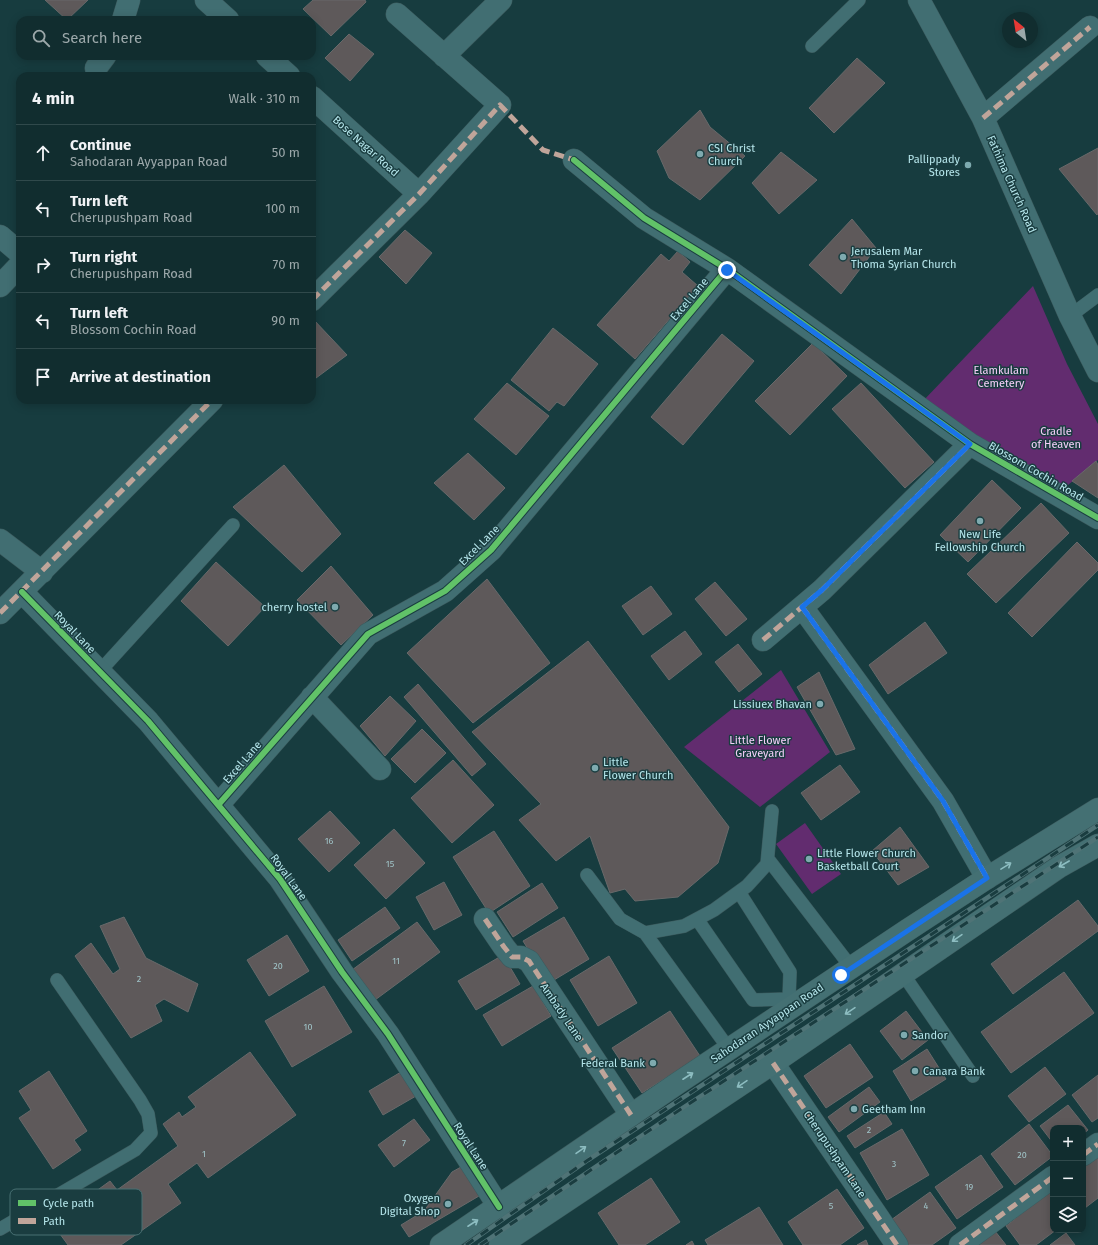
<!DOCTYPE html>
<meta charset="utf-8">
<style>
:root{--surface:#112d2f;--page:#1e393b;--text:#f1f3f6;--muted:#9ca8aa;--line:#30494b}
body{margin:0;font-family:"Fira Sans",sans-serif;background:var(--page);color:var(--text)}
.controls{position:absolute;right:12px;bottom:12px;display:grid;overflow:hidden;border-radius:8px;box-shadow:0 2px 10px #0003}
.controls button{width:36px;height:36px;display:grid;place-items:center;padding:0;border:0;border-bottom:1px solid var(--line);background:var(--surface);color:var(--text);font:20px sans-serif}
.compass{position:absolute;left:1002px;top:12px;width:36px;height:36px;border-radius:50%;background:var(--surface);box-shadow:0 2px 10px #0003;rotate:330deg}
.stop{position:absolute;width:12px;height:12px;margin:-9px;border:3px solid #1a73e8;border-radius:50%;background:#fff}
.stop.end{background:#1a73e8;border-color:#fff;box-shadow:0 1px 4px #0008}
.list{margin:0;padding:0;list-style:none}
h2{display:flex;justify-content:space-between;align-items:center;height:52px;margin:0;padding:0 16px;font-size:17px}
h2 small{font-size:13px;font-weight:400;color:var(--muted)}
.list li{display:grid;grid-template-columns:26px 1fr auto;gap:12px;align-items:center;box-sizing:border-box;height:56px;padding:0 16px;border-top:1px solid var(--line)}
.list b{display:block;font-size:15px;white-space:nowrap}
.list p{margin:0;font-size:13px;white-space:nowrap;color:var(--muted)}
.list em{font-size:13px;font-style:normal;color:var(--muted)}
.icon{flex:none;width:22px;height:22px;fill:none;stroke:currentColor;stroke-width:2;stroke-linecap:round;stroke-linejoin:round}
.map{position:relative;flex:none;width:1098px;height:1245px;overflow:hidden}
.search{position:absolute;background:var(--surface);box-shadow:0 2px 10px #0003;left:16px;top:16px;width:300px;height:44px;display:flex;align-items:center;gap:10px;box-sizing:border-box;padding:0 14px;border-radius:12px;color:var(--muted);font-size:15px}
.panel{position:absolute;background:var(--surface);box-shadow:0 2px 10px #0003;left:16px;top:72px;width:300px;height:332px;border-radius:12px}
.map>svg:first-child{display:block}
.green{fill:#622c6f}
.building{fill:#5e595a;stroke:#68696a}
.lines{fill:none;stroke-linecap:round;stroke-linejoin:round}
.service-casing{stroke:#3c5a5d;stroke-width:14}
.minor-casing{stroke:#3c5a5d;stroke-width:23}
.primary-casing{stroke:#3c5a5d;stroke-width:23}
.service{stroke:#416e72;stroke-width:13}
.minor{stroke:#416e72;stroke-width:22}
.primary{stroke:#447073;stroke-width:22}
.rail-casing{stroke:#4f7376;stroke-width:4.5}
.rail{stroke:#1a3d40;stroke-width:3;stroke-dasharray:9;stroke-linecap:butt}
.quiet{stroke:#c0a59a;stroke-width:5;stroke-dasharray:10 5;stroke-linecap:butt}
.cycleway-casing{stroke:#1a3d40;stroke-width:8}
.cycleway{stroke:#61c268;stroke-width:6}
.oneway{stroke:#8dbdc1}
.route{stroke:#1a73e8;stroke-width:5}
.poi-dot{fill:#7eaaaf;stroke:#1a3d40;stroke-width:1.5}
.labels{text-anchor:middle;stroke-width:3;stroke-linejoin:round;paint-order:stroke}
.number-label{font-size:9px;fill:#9fc3c7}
.street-label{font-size:11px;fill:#b5e6eb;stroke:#1a3d40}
.poi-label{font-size:11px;fill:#b5e6eb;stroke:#1a3d40;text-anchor:start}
.park-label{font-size:11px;fill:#f5cef9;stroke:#1a3d40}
.key{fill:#1a3d40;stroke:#487073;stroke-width:1}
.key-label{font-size:11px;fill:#b5e6eb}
</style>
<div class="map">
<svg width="1098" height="1245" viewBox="0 0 1098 1245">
<rect width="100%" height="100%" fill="#173c3f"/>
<path class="green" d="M1033 286 1067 364 1098 424V460L1062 490 922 402Z
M781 670 830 752 760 807 684 747Z
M805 823 841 874 812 894 776 844Z"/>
<path class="building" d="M45 0H88L67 20Z
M313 0H365L366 2 331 36 303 9Z
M349 34 374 54 350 81 325 58Z
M857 58 885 83 834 133 809 108Z
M700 110 710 127 745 156 700 200 669 178 657 151Z
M1098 148V213L1097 215 1059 169Z
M781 152 817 180 779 214 752 183Z
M852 219 876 248 841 294 809 265Z
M405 230 432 253 406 284 379 257Z
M678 251 690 262 682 272 698 286 635 359 597 325 661 254 669 261Z
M313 319 347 355 312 381V320Z
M553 328 598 364 564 406 557 402 549 411 511 380Z
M722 334 754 361 683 445 651 417Z
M813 343 847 376 790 435 755 401Z
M507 383 549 416 516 455 474 419Z
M861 383 934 462 905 488 832 409Z
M468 453 505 488 474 520 434 483Z
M1096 461 1098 465V498L1072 481Z
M284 465 341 534 302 572 233 507Z
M992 480 1021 508 968 562 940 535Z
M1041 503 1069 533 996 603 967 574Z
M1077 542 1098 563V570L1032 637 1008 613Z
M216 562 265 607 228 646 181 601Z
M331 566 373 615 341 645 297 600Z
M487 579 550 663 473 723 407 653Z
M715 582 747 619 726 636 695 599Z
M651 586 672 614 643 635 622 606Z
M925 622 947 653 888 694 869 665Z
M685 631 702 654 669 680 651 656Z
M588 641 729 827 718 863 678 897 635 901 625 889 610 893 590 836 556 861 519 820 541 804 472 732Z
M738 644 762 674 739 692 715 662Z
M819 672 855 749 836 755 797 687Z
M418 684 486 764 472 776 404 697Z
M390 696 416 721 385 756 360 726Z
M422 729 446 753 415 783 391 759Z
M453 760 494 805 452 843 411 798Z
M840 765 860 792 821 820 801 793Z
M330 811 360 843 329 872 298 839Z
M900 827 929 867 898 885 872 851Z
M394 829 425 863 386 899 354 865Z
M494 831 530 886 489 913 453 857Z
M444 882 462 915 434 930 416 897Z
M542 883 558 908 513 937 497 912Z
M1078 900 1098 926V931L1013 994 991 964Z
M385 907 400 928 352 961 338 940Z
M124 917 146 958 198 984 188 1012 164 999 155 1005 162 1021 131 1038 75 956 91 943 113 974 120 969 100 926Z
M564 917 589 959 549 983 523 941Z
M417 922 440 952 375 1000 352 970Z
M287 935 309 971 269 996 247 960Z
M503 955 520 984 476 1010 458 981Z
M609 956 637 1003 598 1026 570 980Z
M1064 972 1094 1013 1011 1073 981 1032Z
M324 986 352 1032 292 1067 265 1021Z
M533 986 551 1016 502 1046 483 1015Z
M670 1011 700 1056 642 1093 612 1048Z
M906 1011 928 1040 902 1060 880 1031Z
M850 1044 873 1077 826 1108 804 1076Z
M927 1049 946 1079 911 1101 893 1071Z
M250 1052 296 1115 208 1178 197 1163 168 1184 181 1203 121 1245H68L52 1223 110 1181 117 1190 178 1146 163 1124 179 1112 182 1117 196 1107 188 1097Z
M1045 1067 1066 1094 1029 1122 1008 1096Z
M49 1071 87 1131 74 1140 81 1150 53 1169 19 1118 31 1110 19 1091Z
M401 1072 416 1096 383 1115 369 1091Z
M1098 1075V1118L1092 1122 1072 1095Z
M869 1087 880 1102 839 1132 828 1117Z
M1068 1105 1088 1130 1083 1134V1128H1053V1143L1040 1126Z
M884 1112 892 1124 855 1148 847 1136Z
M414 1119 430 1140 394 1167 378 1145Z
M1029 1124 1053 1156 1015 1185 991 1154Z
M902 1129 929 1175 887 1200 860 1153Z
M1098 1153V1198L1085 1208 1083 1206V1164Z
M981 1155 1003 1187 957 1219 935 1187Z
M461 1167 479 1196 409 1237 401 1225 424 1211 452 1172Z
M651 1178 680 1222 645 1245H619L598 1213Z
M837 1189 864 1228 840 1245H803L788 1222Z
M1053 1189V1230H1056L1036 1245H1020L1006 1226Z
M930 1192 956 1228 932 1245H908L891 1220Z
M759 1207 783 1245H708L705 1240Z
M995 1231 1006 1245H978Z
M1066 1233 1075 1245H1050Z
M866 1240 868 1245H857Z
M692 1241 694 1245H686Z"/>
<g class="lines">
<defs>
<path id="service" d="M812 46 859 0
M1070 316 1098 295
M100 671 233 525
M768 859 851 967
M587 875 620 919 645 933 729 1049
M739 892 790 972 789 999
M697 919 753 1000 789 999 793 1006
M645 933 684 926 714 910 747 886 767 864 772 811
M903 974 973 1076
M0 1229 135 1150 151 1133 148 1114 140 1100 57 980"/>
<path id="minor" d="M206 0 228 20
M919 0 983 118 1070 316 1098 371
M123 20 129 0
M267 56 289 76
M444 56 501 0
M96 68 105 56
M312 97 419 194
M983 118 1090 27
M574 160 644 218 727 269 970 444 1098 518
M0 236 20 253
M0 286 20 265
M312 300 419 194 500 105 397 14
M0 540 42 572
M22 592 148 721 280 879 342 972 388 1034 499 1207
M802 607 943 801 987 878
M0 613 212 400
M763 640 822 590 970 444
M312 697 380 769
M219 804 368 634 445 591 491 550 727 269
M485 919 504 947 512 957H521L529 961 631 1115
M773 1063 897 1245
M1083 1155 1098 1144
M960 1245 1053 1177"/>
<path id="primary" d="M441 1245 678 1083 906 931 987 878 1098 809
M500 1245 773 1063 1059 867 1098 845"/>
</defs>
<use href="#service" class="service-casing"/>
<use href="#minor" class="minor-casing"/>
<use href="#primary" class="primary-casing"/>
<use href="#service" class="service"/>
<use href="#minor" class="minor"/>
<use href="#primary" class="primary"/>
<defs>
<path id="rail" d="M466 1245 588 1160 1098 825
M480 1245 681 1109 1098 837"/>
</defs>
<use href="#rail" class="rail-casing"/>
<use href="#rail" class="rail"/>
<path class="quiet" d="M983 118 1090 27
M312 300 419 194 500 105 543 150 574 160
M802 607 943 801 987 878
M0 613 212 400
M763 640 822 590 970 444
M485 919 504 947 512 957H521L529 961 631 1115
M773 1063 897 1245
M1083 1155 1098 1144
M960 1245 1053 1177"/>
<defs>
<path id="cycleway" d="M574 160 644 218 727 269 970 444 1098 518
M22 592 148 721 280 879 342 972 388 1034 499 1207
M219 804 368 634 445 591 491 550 727 269"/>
</defs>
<use href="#cycleway" class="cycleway-casing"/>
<use href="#cycleway" class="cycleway"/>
</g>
<defs><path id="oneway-shaft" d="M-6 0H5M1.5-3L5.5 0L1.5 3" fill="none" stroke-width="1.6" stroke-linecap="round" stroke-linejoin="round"/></defs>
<g class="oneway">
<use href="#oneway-shaft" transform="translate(1064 864) rotate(150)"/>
<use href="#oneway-shaft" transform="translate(1006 866) rotate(-32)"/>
<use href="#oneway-shaft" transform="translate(957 938) rotate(145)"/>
<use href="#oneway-shaft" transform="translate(850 1011) rotate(146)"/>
<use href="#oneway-shaft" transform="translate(688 1076) rotate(-33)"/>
<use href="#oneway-shaft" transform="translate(742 1084) rotate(146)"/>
<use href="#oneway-shaft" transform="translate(581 1150) rotate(-35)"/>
<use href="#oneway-shaft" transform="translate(473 1223) rotate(-33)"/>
</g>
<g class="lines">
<path class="route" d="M727 270 970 444 822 590 802 607 943 801 987 878 841 975"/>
</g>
<g class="poi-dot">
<circle cx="700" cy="154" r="4"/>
<circle cx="968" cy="165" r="4"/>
<circle cx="843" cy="257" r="4"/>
<circle cx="980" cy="521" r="4"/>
<circle cx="335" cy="607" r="4"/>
<circle cx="820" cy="704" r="4"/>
<circle cx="595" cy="768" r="4"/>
<circle cx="809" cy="859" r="4"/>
<circle cx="904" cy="1035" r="4"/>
<circle cx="653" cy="1063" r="4"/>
<circle cx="915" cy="1071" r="4"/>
<circle cx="854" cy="1109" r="4"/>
<circle cx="448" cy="1204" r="4"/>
</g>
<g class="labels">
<g class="number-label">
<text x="329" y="844">16</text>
<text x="390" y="867">15</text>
<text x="396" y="964">11</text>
<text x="278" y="969">20</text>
<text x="139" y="982">2</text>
<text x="308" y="1030">10</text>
<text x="869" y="1133">2</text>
<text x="404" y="1146">7</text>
<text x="204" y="1157">1</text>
<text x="1022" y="1158">20</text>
<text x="894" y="1167">3</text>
<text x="969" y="1190">19</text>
<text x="831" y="1209">5</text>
<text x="926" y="1209">4</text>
</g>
<g class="street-label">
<text transform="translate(366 146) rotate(42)" y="4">Bose Nagar Road</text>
<text transform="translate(1012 184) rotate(66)" y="4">Fathima Church Road</text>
<text transform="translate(689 299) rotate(-50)" y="4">Excel Lane</text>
<text transform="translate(1036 471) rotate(30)" y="4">Blossom Cochin Road</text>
<text transform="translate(479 545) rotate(-45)" y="4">Excel Lane</text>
<text transform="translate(75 632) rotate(46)" y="4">Royal Lane</text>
<text transform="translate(242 762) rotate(-49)" y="4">Excel Lane</text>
<text transform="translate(289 877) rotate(54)" y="4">Royal Lane</text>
<text transform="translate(562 1012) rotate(56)" y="4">Ambady Lane</text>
<text transform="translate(767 1023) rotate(-34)" y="4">Sahodaran Ayyappan Road</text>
<text transform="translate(471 1146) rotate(57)" y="4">Royal Lane</text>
<text transform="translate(835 1154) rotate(56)" y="4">Cherupushpam Lane</text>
</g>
<g class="poi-label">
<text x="708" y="152">CSI Christ<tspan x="708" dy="13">Church</tspan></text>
<text x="960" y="163" text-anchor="end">Pallippady<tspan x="960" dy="13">Stores</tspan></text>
<text x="851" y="255">Jerusalem Mar<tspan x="851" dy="13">Thoma Syrian Church</tspan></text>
<text x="980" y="538" text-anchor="middle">New Life<tspan x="980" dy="13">Fellowship Church</tspan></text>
<text x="327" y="611" text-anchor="end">cherry hostel</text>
<text x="812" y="708" text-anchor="end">Lissiuex Bhavan</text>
<text x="603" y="766">Little<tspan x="603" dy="13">Flower Church</tspan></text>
<text x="817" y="857">Little Flower Church<tspan x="817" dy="13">Basketball Court</tspan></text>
<text x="912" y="1039">Sandor</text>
<text x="645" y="1067" text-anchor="end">Federal Bank</text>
<text x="923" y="1075">Canara Bank</text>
<text x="862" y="1113">Geetham Inn</text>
<text x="440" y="1202" text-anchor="end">Oxygen<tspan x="440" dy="13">Digital Shop</tspan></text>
</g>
<g class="park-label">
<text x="1001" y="374">Elamkulam<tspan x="1001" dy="13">Cemetery</tspan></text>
<text x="1056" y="435">Cradle<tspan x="1056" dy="13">of Heaven</tspan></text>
<text x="760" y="744">Little Flower<tspan x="760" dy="13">Graveyard</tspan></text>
</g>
</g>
<rect x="10" y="1189" width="132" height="46" rx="6" class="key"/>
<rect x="18" y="1200" width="18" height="6" fill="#61c268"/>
<rect x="18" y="1218" width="18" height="6" fill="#c0a59a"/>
<g class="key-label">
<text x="43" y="1207">Cycle path</text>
<text x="43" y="1225">Path</text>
</g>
</svg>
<div class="controls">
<button>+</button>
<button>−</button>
<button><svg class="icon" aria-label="layers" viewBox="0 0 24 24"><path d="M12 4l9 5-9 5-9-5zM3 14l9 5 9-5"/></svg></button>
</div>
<svg class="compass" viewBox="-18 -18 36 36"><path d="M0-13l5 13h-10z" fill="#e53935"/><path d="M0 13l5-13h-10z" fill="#9ca8aa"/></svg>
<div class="stop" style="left:841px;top:975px"></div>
<div class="stop end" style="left:727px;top:270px"></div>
<div class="search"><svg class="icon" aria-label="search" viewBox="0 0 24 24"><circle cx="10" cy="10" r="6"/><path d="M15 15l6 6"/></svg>Search here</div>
<section class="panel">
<h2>4 min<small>Walk · 310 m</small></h2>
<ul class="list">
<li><svg class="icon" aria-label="ahead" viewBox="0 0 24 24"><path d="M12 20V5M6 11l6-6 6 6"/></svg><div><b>Continue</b><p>Sahodaran Ayyappan Road</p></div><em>50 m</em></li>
<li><svg class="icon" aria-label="left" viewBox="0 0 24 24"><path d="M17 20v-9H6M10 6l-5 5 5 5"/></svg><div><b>Turn left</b><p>Cherupushpam Road</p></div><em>100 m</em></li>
<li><svg class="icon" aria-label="right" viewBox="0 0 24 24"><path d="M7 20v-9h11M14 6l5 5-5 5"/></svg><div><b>Turn right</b><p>Cherupushpam Road</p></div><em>70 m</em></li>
<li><svg class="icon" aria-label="left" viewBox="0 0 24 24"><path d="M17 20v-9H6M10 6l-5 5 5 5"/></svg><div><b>Turn left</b><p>Blossom Cochin Road</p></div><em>90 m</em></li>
<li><svg class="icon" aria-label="arrive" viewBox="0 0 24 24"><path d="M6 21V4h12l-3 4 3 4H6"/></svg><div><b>Arrive at destination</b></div></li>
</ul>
</section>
</div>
